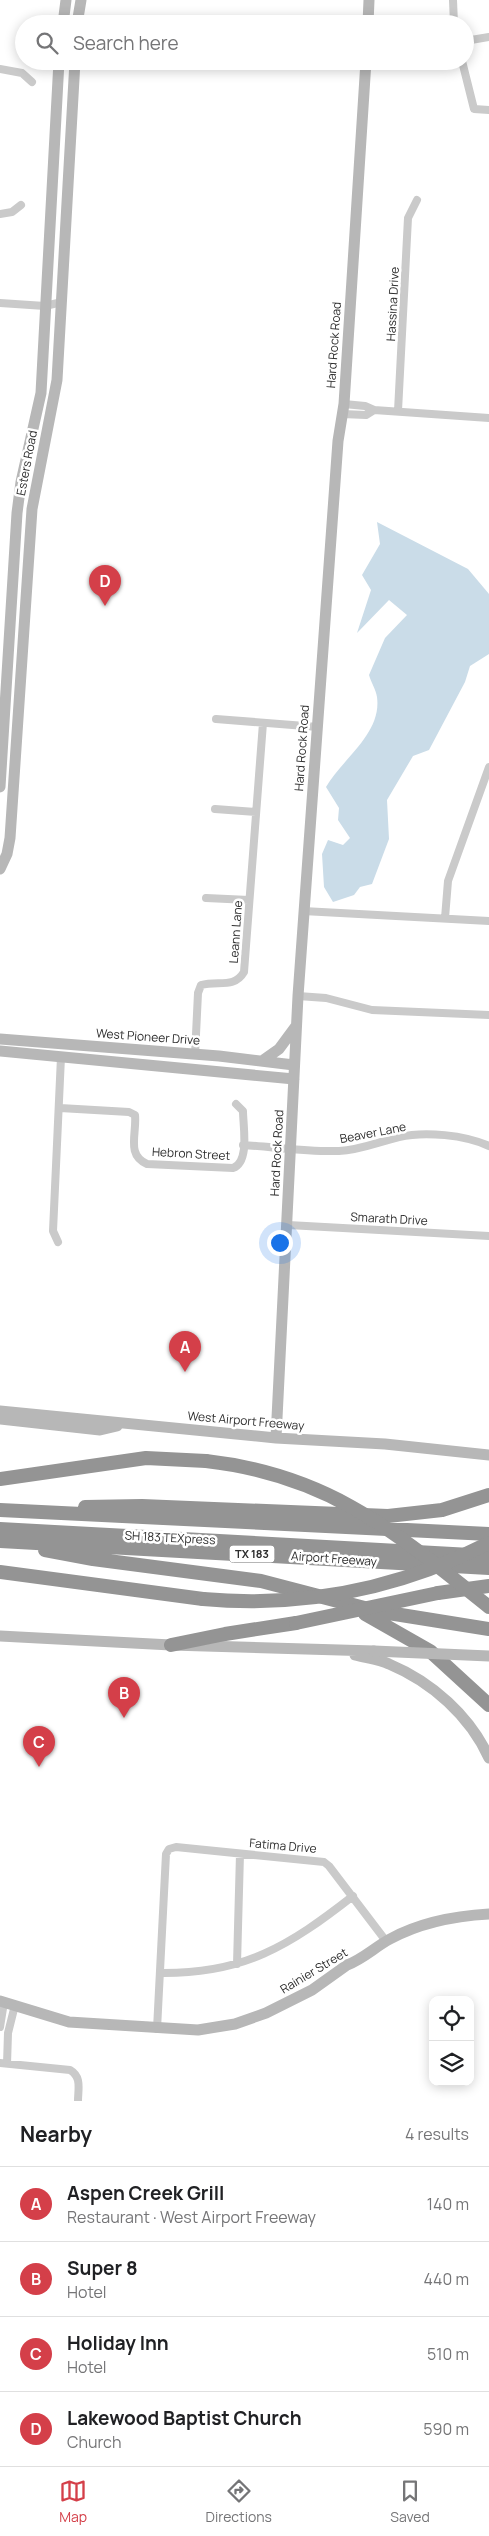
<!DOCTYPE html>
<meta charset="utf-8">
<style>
:root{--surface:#fff;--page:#f2f2f2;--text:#202124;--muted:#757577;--line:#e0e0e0;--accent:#d43f49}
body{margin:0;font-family:Manrope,sans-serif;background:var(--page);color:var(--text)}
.controls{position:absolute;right:15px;bottom:15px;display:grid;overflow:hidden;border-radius:10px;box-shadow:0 2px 12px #0003}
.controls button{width:45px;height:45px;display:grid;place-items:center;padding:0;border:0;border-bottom:1px solid var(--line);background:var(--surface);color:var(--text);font:25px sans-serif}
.you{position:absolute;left:279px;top:1242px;width:18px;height:18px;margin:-12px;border:4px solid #fff;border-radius:50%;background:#1a73e8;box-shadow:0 0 0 8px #1a73e833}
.badge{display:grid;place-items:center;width:32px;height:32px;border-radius:50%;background:var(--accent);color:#fff;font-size:16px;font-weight:700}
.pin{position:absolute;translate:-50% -41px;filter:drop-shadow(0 1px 2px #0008)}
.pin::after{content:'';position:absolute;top:26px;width:18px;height:15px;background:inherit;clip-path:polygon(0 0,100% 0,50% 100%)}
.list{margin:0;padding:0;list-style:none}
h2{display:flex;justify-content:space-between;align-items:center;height:65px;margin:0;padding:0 20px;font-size:21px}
h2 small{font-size:16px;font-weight:400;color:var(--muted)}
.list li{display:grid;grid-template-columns:32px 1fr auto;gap:15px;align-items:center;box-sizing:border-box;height:75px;padding:0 20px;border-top:1px solid var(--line)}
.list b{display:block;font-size:19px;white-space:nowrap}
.list p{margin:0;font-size:16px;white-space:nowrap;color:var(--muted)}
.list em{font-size:16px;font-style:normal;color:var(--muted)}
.icon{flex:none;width:28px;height:28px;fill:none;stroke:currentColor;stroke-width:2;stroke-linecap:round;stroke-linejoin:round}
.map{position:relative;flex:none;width:489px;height:2101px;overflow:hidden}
.search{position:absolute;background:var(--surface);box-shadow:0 2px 12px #0003;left:15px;right:15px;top:15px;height:55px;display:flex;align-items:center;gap:12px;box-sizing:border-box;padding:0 18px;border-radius:28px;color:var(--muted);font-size:19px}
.sheet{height:365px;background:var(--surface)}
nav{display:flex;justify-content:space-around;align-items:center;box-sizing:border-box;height:70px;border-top:1px solid var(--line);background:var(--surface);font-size:14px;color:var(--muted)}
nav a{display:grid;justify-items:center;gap:2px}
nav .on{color:var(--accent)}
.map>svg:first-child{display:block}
.water{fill:#cadce8}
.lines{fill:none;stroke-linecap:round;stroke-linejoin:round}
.street{stroke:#cacaca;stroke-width:8}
.secondary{stroke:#b7b7b7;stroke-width:11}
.highway{stroke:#949494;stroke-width:14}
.secondary-bridge{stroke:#b7b7b7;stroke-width:11}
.highway-bridge{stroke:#949494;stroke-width:14}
.labels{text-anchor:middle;stroke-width:5;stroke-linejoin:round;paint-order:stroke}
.shield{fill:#fff;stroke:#6c6c6c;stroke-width:1}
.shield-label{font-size:11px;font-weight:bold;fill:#2d2d2d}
.street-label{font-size:12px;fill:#2d2d2d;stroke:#fff}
</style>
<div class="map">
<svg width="489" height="2101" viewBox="0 0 489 2101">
<rect width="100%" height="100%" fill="#fff"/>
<path class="water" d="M377 522 468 569 489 594V654L470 666 465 682 429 750 413 756 387 800 389 839 372 884 360 887 354 895 333 902 324 887 322 854 328 840 343 845 350 838 338 820 339 808 326 787C342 759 382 734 377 697 376 690 371 682 369 675L385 638 407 615 389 600 357 633 371 590 362 575 380 544Z"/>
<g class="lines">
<path class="street" d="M453 0 454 24
M465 41 489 37
M462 61 474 109 489 110
M0 69 22 73 32 82
M0 214 12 212 21 205
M0 303 45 306 62 302
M344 404 365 406 374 410 489 418
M398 411 408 218 417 200
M342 414 366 415 374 410
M216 719 318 727
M215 809 256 812
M206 898 249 900
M303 911 489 921
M445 918 448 881 489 767
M298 996 326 998 372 1010 489 1015
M195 1055 198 993 201 985C218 980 234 989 244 972L263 723
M60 1108 129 1112 135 1115C137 1134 126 1155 147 1164L233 1168C250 1162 243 1126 243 1111L236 1104
M243 1145C275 1147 307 1152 339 1151 360 1150 378 1142 399 1137 425 1131 465 1135 489 1146
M288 1225 489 1236
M58 1242 53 1231 61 1057
M237 1964 240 1854
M160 1973C244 1974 289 1946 353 1896
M0 2027 4 2002
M157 2029 166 1854 169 1849 176 1847 324 1862 329 1866 386 1941
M0 2063 70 2070C82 2077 78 2089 78 2101
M7 2064 8 2033 15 2005"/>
<path class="secondary" d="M63 24 66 0
M77 24 81 0
M368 24 369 0
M0 787 17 513 21 482 41 393 59 61
M0 869 7 854 10 838 32 509 57 380 75 61
M0 1039 219 1056 294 1065
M0 1051 294 1079
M262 1061 279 1049 296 1026
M0 1411 276 1438 385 1444 489 1455
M0 1419 100 1430 117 1426
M276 1438 298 996 338 441 344 404 366 61
M0 1636 171 1645 374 1651
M355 1655C366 1658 379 1659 389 1664 432 1682 470 1716 489 1758
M0 2001 69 2022 198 2030 235 2024 266 2013 312 1990 347 1965C363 1959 375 1947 390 1939 421 1922 454 1916 489 1914"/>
<path class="highway" d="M0 1479 146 1458 206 1461
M85 1507 142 1506 388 1516 442 1510 489 1495
M0 1510 489 1534
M0 1529 489 1556
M0 1541 489 1568
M45 1550 93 1559 261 1581 376 1611 489 1629
M0 1572 203 1599
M438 1593 489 1586
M365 1614 430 1651 489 1705
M171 1645 225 1634 296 1623"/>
<path class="secondary-bridge" d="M374 1651 489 1656"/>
<path class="highway-bridge" d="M206 1461C330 1475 395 1532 489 1607
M203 1599C303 1608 399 1589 489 1543
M296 1623 438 1593"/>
</g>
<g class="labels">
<rect class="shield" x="229.5" y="1545.5" width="45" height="17" rx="4"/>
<g class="shield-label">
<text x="252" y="1558">TX 183</text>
</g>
<g class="street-label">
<text transform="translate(393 304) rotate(-87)" y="4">Hassina Drive</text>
<text transform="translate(334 345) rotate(-86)" y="4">Hard Rock Road</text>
<text transform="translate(27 463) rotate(-79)" y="4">Esters Road</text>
<text transform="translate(302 748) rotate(-86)" y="4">Hard Rock Road</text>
<text transform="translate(236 932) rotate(-86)" y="4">Leann Lane</text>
<text transform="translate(148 1037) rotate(4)" y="4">West Pioneer Drive</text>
<text transform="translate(373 1133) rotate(-11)" y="4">Beaver Lane</text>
<text transform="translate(277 1153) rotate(-87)" y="4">Hard Rock Road</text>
<text transform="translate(191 1154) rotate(3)" y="4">Hebron Street</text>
<text transform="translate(389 1219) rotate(3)" y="4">Smarath Drive</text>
<text transform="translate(246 1421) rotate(5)" y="4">West Airport Freeway</text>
<text transform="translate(170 1538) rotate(3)" y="4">SH 183 TEXpress</text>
<text transform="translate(334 1559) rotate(4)" y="4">Airport Freeway</text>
<text transform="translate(283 1846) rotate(5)" y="4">Fatima Drive</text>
<text transform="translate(314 1971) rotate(-31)" y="4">Rainier Street</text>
</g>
</g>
</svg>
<div class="controls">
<button><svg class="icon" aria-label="locate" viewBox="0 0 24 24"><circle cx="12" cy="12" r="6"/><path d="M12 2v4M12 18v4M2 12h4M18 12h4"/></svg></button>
<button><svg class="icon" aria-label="layers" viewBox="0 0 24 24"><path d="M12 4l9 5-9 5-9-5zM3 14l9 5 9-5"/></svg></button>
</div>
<div class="you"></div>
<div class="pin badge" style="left:185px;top:1372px">A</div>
<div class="pin badge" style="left:124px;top:1718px">B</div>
<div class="pin badge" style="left:39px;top:1767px">C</div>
<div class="pin badge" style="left:105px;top:606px">D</div>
<div class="search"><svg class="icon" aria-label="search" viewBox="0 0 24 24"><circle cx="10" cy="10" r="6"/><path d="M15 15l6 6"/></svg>Search here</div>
</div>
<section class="sheet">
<h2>Nearby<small>4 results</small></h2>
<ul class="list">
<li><span class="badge">A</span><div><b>Aspen Creek Grill</b><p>Restaurant · West Airport Freeway</p></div><em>140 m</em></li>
<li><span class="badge">B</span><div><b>Super 8</b><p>Hotel</p></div><em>440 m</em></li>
<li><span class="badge">C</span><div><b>Holiday Inn</b><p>Hotel</p></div><em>510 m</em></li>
<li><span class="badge">D</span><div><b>Lakewood Baptist Church</b><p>Church</p></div><em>590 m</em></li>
</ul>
</section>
<nav>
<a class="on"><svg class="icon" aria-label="map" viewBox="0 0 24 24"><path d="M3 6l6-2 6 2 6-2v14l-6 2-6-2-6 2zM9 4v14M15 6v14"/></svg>Map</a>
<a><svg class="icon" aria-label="directions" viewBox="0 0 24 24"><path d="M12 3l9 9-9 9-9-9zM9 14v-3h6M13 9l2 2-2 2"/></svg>Directions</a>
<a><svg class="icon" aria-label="saved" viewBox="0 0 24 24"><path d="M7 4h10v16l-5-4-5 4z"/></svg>Saved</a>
</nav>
